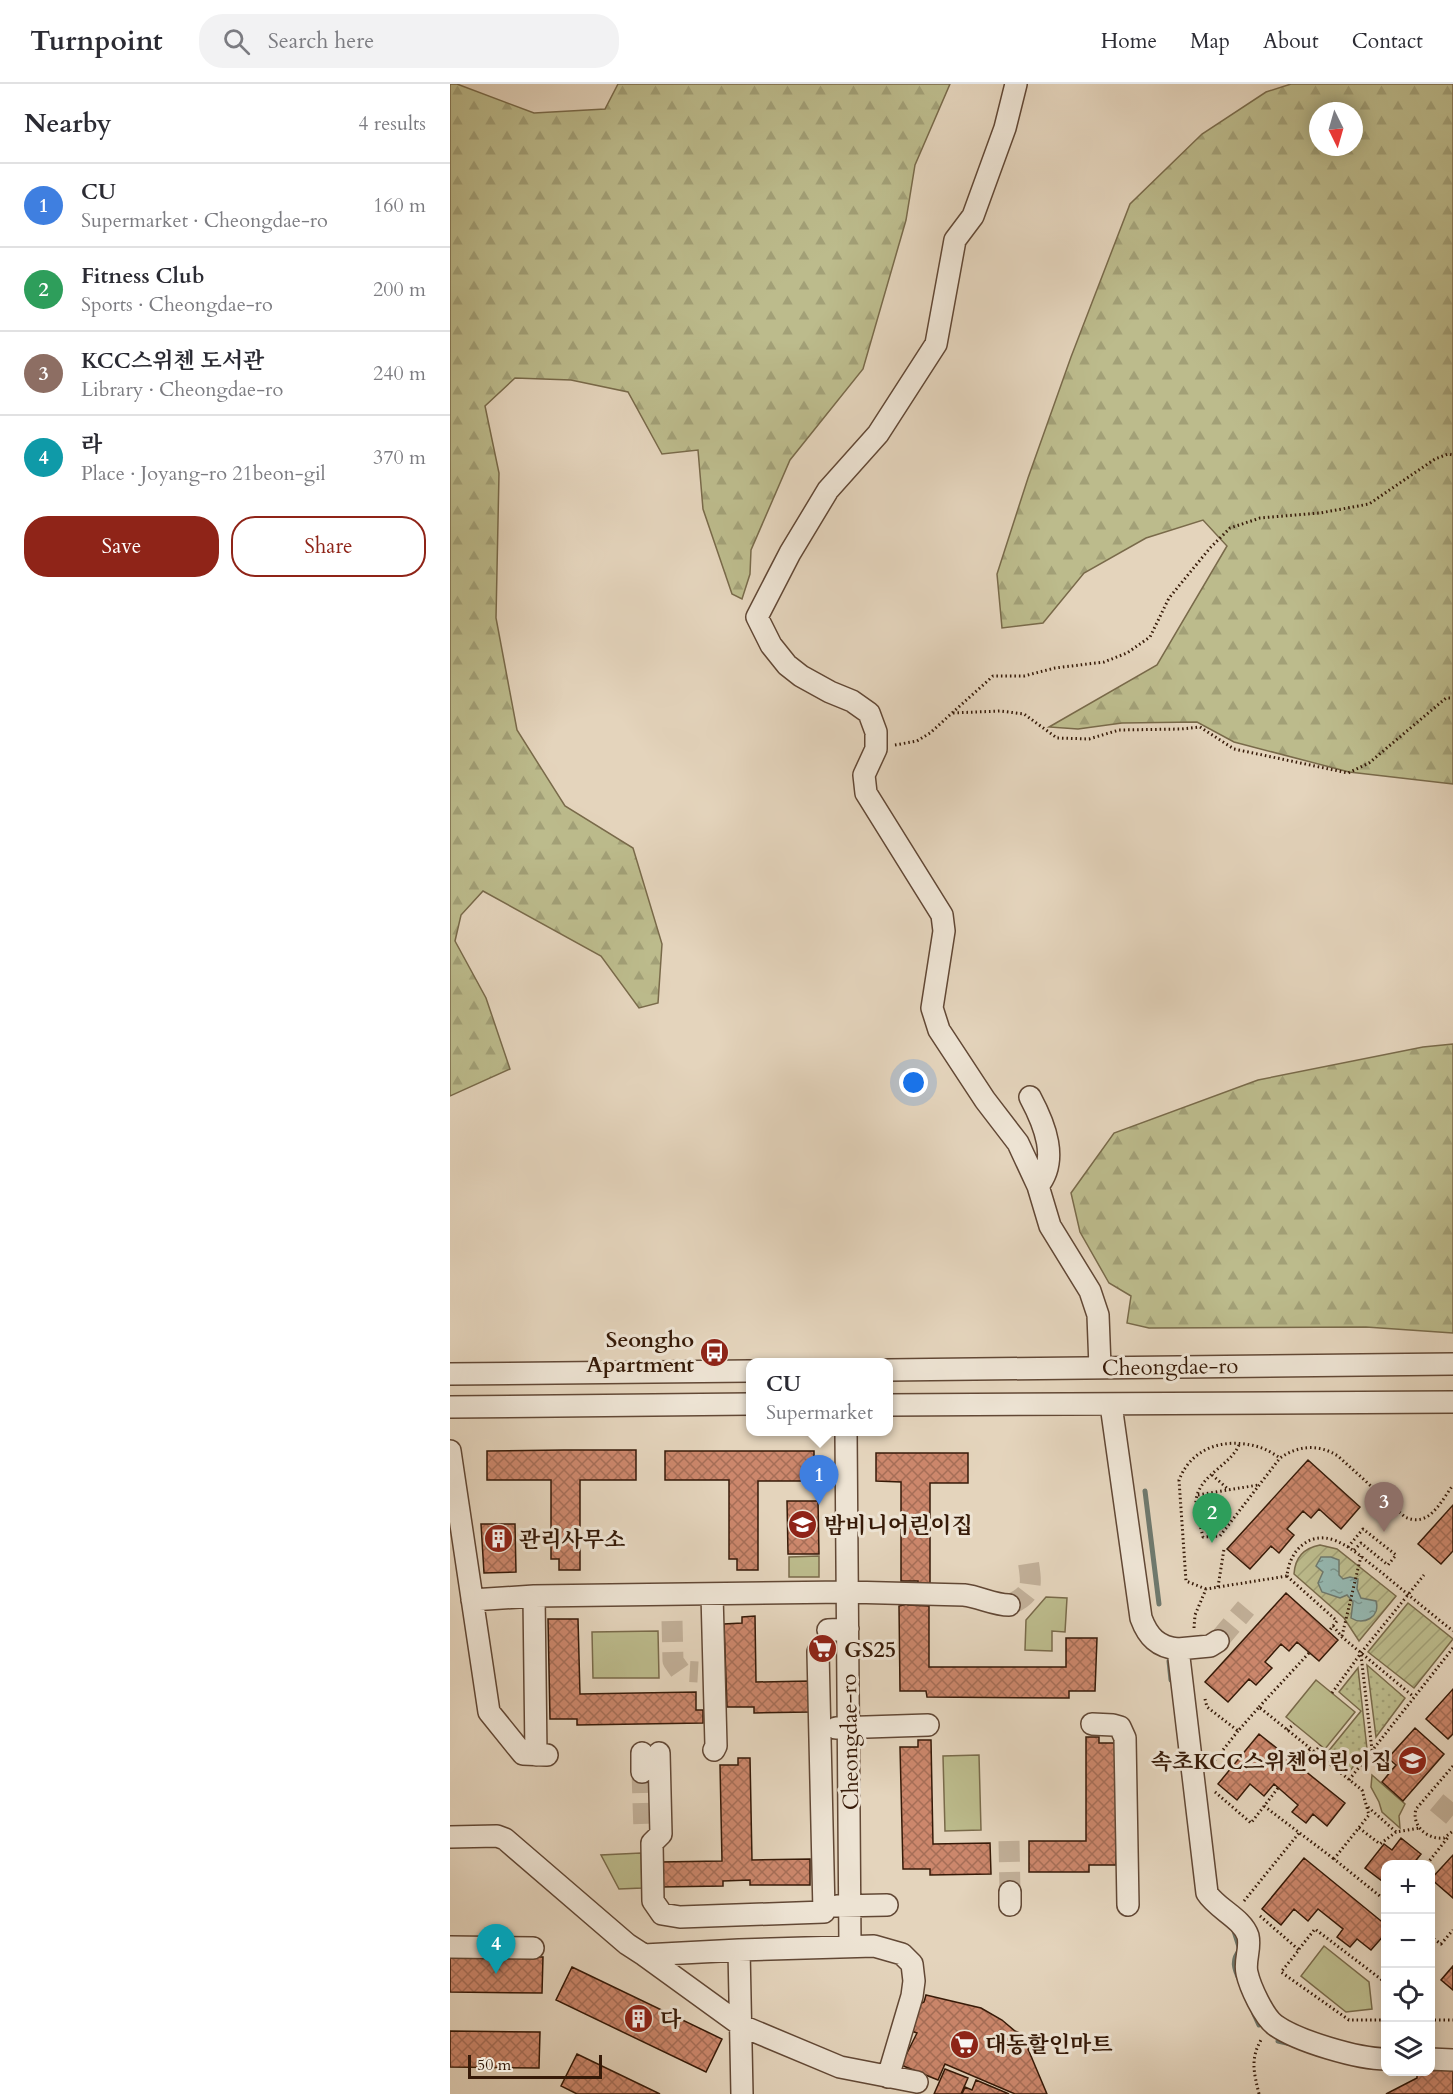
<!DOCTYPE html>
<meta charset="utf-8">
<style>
:root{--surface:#fff;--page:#f2f2f3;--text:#2b2b33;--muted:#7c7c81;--line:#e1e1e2;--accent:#8f2418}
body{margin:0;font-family:Cardo,"Noto Serif KR",serif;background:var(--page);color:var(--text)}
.controls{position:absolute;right:18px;bottom:18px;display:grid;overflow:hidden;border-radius:12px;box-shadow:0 3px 15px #0003}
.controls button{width:54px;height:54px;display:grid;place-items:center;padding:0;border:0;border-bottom:2px solid var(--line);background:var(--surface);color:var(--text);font:30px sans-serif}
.compass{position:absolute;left:859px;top:18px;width:54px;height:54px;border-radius:50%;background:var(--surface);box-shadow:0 3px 15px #0003;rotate:175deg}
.scale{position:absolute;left:18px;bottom:15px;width:134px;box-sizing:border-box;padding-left:6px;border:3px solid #361a08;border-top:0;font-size:16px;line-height:21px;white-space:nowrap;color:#361a08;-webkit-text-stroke:4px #ede3d3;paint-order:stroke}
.you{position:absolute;left:464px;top:999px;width:21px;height:21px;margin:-15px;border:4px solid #fff;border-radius:50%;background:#1a73e8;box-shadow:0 0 0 9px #1a73e833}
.badge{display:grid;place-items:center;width:39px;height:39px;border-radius:50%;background:var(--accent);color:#fff;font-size:20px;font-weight:700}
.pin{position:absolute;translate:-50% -50px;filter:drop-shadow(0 2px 3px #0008)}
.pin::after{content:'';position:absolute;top:32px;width:21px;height:18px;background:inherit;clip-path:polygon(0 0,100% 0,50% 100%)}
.popup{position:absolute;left:296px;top:1274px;width:147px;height:78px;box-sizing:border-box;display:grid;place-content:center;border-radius:12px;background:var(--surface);filter:drop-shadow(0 2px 4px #0005);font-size:20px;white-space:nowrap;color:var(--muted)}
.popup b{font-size:22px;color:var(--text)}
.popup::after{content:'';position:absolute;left:50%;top:100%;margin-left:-12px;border:12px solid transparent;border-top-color:var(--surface)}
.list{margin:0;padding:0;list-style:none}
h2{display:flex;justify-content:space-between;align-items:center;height:78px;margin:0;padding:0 24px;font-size:26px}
h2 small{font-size:20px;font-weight:400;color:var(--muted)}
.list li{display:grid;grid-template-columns:39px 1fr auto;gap:18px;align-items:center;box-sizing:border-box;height:84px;padding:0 24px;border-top:2px solid var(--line)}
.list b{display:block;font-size:22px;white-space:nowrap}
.list p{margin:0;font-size:20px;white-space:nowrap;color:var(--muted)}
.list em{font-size:20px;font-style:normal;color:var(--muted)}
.actions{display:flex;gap:12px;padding:18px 24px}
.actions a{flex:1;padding:14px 0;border:2px solid var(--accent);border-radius:24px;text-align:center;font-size:21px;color:var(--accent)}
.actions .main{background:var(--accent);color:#fff}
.icon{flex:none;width:33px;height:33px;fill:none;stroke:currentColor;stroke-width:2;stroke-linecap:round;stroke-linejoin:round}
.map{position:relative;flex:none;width:1003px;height:2010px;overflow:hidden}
header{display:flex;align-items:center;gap:36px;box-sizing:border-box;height:84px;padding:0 30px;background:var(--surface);border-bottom:2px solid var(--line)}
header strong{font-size:28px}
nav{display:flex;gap:33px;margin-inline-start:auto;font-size:21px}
.search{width:420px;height:54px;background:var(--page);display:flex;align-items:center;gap:15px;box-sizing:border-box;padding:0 21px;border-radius:24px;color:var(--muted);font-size:22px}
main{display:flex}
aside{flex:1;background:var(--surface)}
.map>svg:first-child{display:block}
.grass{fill:url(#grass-dots);stroke:#796a4a;stroke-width:1.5}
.forest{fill:url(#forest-firs);stroke:#796a4a;stroke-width:1.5;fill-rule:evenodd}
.park{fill:#bcbb8c;stroke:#796a4a;stroke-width:1.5}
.garden{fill:url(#garden-furrows);stroke:#796a4a;stroke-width:1.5}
.water{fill:url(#water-ripples);stroke:#6f796d;stroke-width:1.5}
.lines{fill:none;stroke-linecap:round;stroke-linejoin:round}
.stream{stroke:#6f796d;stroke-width:5}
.building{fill:url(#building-cross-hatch);stroke:#361a08;stroke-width:1.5}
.minor-tunnel{stroke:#c1af98;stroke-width:21;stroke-dasharray:21 10;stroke-linecap:butt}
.minor-casing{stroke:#624835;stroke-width:24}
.path{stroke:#361a08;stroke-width:3;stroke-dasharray:1.5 3;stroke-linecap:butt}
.minor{stroke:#ede3d3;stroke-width:21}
.labels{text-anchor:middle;stroke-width:6;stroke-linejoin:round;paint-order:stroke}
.poi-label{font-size:22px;font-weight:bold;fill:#361a08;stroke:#ede3d3;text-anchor:start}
.street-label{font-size:22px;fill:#361a08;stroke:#ede3d3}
</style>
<header>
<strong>Turnpoint</strong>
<div class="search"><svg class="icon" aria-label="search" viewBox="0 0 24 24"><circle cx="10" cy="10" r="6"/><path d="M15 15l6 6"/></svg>Search here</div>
<nav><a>Home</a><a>Map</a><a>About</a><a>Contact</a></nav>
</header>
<main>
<aside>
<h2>Nearby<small>4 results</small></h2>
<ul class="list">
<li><span class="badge" style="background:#3f7fe0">1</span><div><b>CU</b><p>Supermarket · Cheongdae-ro</p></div><em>160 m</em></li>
<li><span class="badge" style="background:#2e9e5b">2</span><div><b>Fitness Club</b><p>Sports · Cheongdae-ro</p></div><em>200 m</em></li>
<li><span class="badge" style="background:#8d6e63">3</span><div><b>KCC스위첸 도서관</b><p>Library · Cheongdae-ro</p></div><em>240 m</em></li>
<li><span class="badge" style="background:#0f9aa8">4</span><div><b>라</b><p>Place · Joyang-ro 21beon-gil</p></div><em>370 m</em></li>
</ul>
<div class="actions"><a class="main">Save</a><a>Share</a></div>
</aside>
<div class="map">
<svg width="1003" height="2010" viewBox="0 0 1003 2010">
<defs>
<pattern id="grass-dots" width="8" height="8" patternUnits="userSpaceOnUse" patternTransform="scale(1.5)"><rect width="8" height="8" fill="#bcbb8c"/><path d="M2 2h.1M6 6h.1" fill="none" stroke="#a2a077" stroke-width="1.8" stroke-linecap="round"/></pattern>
<pattern id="forest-firs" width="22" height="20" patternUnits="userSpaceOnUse" patternTransform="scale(1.5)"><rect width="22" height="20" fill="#bcbb8c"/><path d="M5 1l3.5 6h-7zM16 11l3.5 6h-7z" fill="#a2a077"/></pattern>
<pattern id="garden-furrows" width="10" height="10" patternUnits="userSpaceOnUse" patternTransform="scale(1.5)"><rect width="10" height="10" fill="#bcbb8c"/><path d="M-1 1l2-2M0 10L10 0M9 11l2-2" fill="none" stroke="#a2a077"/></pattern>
<pattern id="water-ripples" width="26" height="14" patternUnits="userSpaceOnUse" patternTransform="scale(1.5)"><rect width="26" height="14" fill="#95b8b1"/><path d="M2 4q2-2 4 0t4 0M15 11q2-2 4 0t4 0" fill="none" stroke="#7a958e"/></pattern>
<pattern id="building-cross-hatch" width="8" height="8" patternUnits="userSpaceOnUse" patternTransform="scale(1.5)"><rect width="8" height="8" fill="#cc876c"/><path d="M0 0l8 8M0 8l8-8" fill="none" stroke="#a66e57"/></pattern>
</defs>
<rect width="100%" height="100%" fill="#e4d4bc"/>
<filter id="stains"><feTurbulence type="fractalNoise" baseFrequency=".00333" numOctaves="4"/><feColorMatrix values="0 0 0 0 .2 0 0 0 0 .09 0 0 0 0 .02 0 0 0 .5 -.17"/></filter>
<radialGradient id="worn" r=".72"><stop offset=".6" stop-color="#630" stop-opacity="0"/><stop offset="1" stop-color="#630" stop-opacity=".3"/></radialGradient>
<path class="grass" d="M917 1581 955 1614 926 1653Z
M908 1584 917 1665 899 1688 877 1669 911 1627 889 1608Z"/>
<path class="forest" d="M0 0H7L84 29 155 25 168 0H500L465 81 456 136 413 285 340 376 301 466 300 490 292 515 282 510 253 425 248 366 212 370 178 308 121 296 65 294 35 322 49 389 46 534 67 646 115 722 183 764 212 860 208 919 189 924 151 872 33 807 11 831 5 857 36 914 60 985 0 1012Z
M841 0H1003V700L899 688 784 658 747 638 672 639 628 645 599 643 707 581 777 462 753 436 696 454 634 489 593 539 552 544 547 490 578 394 621 273 680 120 752 50 816 8ZM868 27H904V63H868Z
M1003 960V1249L916 1243 699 1244 677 1239 681 1212 659 1199 630 1148 621 1109 664 1049 808 996 973 963Z"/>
<path class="park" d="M369 1472V1493H339V1473Z
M596 1513 617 1514 615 1548 602 1547V1567L575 1566 576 1536Z
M208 1547 209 1594H143L142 1548Z
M866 1596 905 1628 875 1665 836 1633Z
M529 1671 531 1746 495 1747 493 1672Z
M922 1691 955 1720 949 1732 950 1744 932 1728 929 1718 921 1703Z
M191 1769 192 1804 169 1805 151 1771Z
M874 1862 919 1898 922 1925 896 1928 851 1892Z"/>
<path class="garden" d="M870 1461 887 1465 946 1512 909 1557 894 1534 844 1490C845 1473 854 1464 870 1461Z
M958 1519 1003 1555 964 1604 918 1568Z"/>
<path class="water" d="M871 1473H881L889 1476V1491L893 1495 900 1493 908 1495 907 1505 911 1514 926 1517C931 1533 913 1542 901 1534L903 1518 897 1511 890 1514 872 1508 868 1499 873 1488 866 1482Z"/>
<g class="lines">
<path class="stream" d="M695 1407 709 1520
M719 1577 721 1596
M784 1847 790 1866C781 1876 784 1885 790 1897
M804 1930 809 1941
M828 1957 841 1960"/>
</g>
<path class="building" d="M114 1366H186V1396H130V1486H109V1475H101V1396H37V1367Z
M215 1367H364V1397H308V1486H287V1475H279V1396H215Z
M426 1369H518V1399H480V1503H468V1497H451V1398L426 1397Z
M858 1376 910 1423 891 1445 869 1425 861 1434 853 1427 837 1445 844 1451 829 1469 821 1462 800 1485 777 1465Z
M337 1417H368L369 1470H338Z
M1003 1421V1467L991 1480 968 1460Z
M31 1440H65L66 1488 34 1489Z
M836 1509 888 1556 869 1577 847 1558 839 1567 831 1560 815 1578 822 1584 806 1601 799 1595 778 1618 755 1598Z
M454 1519H458V1521L479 1522V1583H616V1554H647L645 1607H619V1614L477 1613 476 1607H450L449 1522 454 1521Z
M305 1532 306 1598 359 1597V1628L304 1629V1623H277L274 1540 292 1539V1533Z
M98 1535H128L130 1610 246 1608V1626H253V1639L127 1641V1635H100Z
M1003 1605V1650L998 1655 976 1635Z
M965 1644 994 1670 953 1717 932 1698 946 1681 938 1674Z
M809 1650 895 1719 877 1742 863 1730 856 1739 842 1728 848 1721 824 1700 814 1712 800 1700 787 1716 768 1700Z
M636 1653H649V1659H666V1781H639V1788H579V1757H636Z
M468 1656H481L483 1760 540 1759 541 1790 480 1791V1785H453L450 1663H468Z
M288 1674H300L302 1776 360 1775V1801H300V1796L273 1797V1802L210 1803V1778L272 1777 270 1681H288Z
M951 1754 971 1770 963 1780H936V1800L915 1784 934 1760 942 1766Z
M1003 1771V1814L981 1795Z
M854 1774 936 1841V1849L921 1866 907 1855 900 1863 887 1853 893 1845 868 1825 858 1837 844 1825 831 1841 812 1825Z
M0 1872 93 1873 92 1909 0 1908Z
M1003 1882V1906L991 1896Z
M122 1883 272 1955 256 1988 106 1916Z
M476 1911 531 1924 552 1936 565 1947 581 1954 578 1965 597 2010H565L495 1980 488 1996 451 1981 467 1949 456 1945 464 1923 474 1918Z
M0 1947 90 1948 89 1984 0 1983Z
M127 1970 210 2010H127L111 2002Z
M495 1985 518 1994 511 2010H484Z
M1003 1985V2010H936L967 1994V1988Z
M526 1996 559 2010H512L515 2003 522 2006Z"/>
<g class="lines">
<path class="minor-tunnel" d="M559 1521C584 1510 582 1501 578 1476
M222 1537 223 1577 230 1587 248 1588
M768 1557 796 1524
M192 1688 194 1748
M988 1733 1003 1715
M559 1757 560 1808"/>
<defs>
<path id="minor" d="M566 0 555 44 523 132 505 156 486 260 428 350 378 406 340 469 307 533 321 561 337 581 351 592 380 608 402 617 419 629 426 648V665L414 691 416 709 492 831 494 847 482 924 489 946 535 1016 568 1059 588 1102 600 1142 640 1207 648 1231 650 1283
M580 1013C595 1041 609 1076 588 1102
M438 1286 1003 1280
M0 1290 300 1287
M438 1321 1003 1318
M661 1321 691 1534C698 1553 708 1563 728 1565L757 1809C767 1825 792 1834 798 1852 801 1865 794 1877 797 1889 800 1903 814 1933 825 1941 847 1957 908 1975 936 1975
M0 1323 300 1320
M396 1348 400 1861
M0 1367 39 1628 73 1670 97 1671
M262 1510 266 1662 264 1666
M84 1512 86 1671
M22 1516 84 1512 397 1508 514 1511C530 1513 544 1521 559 1521
M378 1546 398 1545
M728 1565 760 1562 768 1557
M642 1640 663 1641 670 1643 675 1654 678 1821
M386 1644 478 1641
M192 1669V1688
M209 1669 211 1750 202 1759 203 1817 212 1830 230 1833 374 1828 368 1568
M0 1753 47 1752 55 1755 177 1860 194 1871 289 1866 292 2010
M560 1808V1821
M387 1822 437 1821
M0 1863 83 1864
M289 1866 424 1862 452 1870 462 1880 464 1897 462 1912 438 1993
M194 1871 292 1942 390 1983 467 1998
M980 1975 1003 1976"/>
</defs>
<use href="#minor" class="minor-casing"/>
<path class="path" d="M503 629 550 627 574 630 607 654 639 655 669 646 731 645 750 643 784 665 898 689 919 679 996 614H1003
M445 661 467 657 480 649 543 592H574L605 584 654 578 677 569 700 553 719 514 760 464 780 444 810 434 870 429 919 420 985 375 998 370 1003 371
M789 1361C780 1382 750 1390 746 1416 745 1425 751 1444 753 1453L770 1452 830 1374C849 1361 869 1360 888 1372L955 1433C979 1444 990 1419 1003 1401
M762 1391 779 1406
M748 1411 808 1401
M898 1463 913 1445 946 1471 938 1481 911 1459 903 1467
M837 1492 887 1537 879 1547
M768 1503 774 1465
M756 1505 736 1497 729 1396C742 1363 775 1353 809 1363 816 1365 824 1370 830 1374
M883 1542 892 1553 964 1613
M744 1544 745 1531 756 1505 837 1492C839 1468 858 1447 884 1456 902 1463 916 1477 931 1488 955 1508 979 1528 1003 1547
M892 1552 911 1472
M911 1571 922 1666
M882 1609 911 1569 974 1491
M755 1615 757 1623 788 1647 809 1623 912 1706 919 1731 884 1775 936 1817
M809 1623 859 1569
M837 1646 844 1640
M865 1669 870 1661
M848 1681 860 1665
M1003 1682 966 1725C961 1742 978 1756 994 1754L1003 1747
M762 1685 765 1676 788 1647
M899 1696 1003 1564
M765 1708 801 1739 828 1704
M814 1722 884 1775
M918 1723 946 1748 969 1744
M909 1744 930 1760 946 1748
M977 1780 999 1752
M794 1817 849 1749
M810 1832 849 1866 831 1888 899 1936H936
M980 1852 991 1860 1003 1846
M849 1865 865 1845 936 1899
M980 1936H1003
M809 2010C804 1989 800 1975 811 1956"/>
<use href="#minor" class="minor"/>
</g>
<defs>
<symbol id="bus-disc" viewBox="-11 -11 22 22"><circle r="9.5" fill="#8f2418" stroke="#ede3d3"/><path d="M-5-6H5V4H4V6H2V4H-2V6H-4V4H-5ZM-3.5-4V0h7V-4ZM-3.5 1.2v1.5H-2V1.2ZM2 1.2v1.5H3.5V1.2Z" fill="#fff"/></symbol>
<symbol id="school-disc" viewBox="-11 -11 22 22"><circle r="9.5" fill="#8f2418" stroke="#ede3d3"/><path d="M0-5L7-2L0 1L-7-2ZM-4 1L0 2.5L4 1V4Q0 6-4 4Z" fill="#fff"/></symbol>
<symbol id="building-disc" viewBox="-11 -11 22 22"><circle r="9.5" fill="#8f2418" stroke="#ede3d3"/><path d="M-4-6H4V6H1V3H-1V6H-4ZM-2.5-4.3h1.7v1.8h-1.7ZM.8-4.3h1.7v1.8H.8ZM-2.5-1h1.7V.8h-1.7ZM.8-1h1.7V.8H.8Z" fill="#fff"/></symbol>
<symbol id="supermarket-disc" viewBox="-11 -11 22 22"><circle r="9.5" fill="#8f2418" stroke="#ede3d3"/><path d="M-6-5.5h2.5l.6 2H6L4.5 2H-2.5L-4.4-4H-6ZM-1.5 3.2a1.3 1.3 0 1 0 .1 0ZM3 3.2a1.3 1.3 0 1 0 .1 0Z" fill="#fff"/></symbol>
</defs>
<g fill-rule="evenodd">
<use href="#bus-disc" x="248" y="1252" width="33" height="33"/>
<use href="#school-disc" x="336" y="1424" width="33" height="33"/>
<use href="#building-disc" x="32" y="1438" width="33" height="33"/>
<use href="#supermarket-disc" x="356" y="1548" width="33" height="33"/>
<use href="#school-disc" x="946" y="1660" width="33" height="33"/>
<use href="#building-disc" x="172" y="1918" width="33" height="33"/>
<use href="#supermarket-disc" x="498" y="1944" width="33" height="33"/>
</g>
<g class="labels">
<g class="poi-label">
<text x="244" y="1263" text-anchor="end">Seongho<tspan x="244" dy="25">Apartment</tspan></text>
<text x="374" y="1449">밤비니어린이집</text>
<text x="69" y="1463">관리사무소</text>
<text x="394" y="1573">GS25</text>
<text x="942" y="1685" text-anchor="end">속초KCC스위첸어린이집</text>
<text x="210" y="1943">다</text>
<text x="535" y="1968">대동할인마트</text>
</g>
<g class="street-label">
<text transform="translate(720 1282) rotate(-1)" y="8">Cheongdae-ro</text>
<text transform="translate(399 1658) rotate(-91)" y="8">Cheongdae-ro</text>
</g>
</g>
<rect width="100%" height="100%" filter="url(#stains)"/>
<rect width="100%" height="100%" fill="url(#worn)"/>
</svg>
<div class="controls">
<button>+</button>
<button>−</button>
<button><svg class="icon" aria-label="locate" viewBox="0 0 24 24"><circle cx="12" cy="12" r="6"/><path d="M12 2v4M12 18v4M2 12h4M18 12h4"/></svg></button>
<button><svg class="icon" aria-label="layers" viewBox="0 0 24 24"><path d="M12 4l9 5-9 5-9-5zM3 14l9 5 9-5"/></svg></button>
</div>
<svg class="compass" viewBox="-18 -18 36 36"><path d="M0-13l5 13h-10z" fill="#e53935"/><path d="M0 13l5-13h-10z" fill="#7c7c81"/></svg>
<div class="scale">50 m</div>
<div class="you"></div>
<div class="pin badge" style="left:369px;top:1421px;background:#3f7fe0">1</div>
<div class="popup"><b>CU</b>Supermarket</div>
<div class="pin badge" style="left:762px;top:1459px;background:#2e9e5b">2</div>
<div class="pin badge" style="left:934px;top:1448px;background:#8d6e63">3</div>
<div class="pin badge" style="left:46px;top:1890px;background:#0f9aa8">4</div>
</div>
</main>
